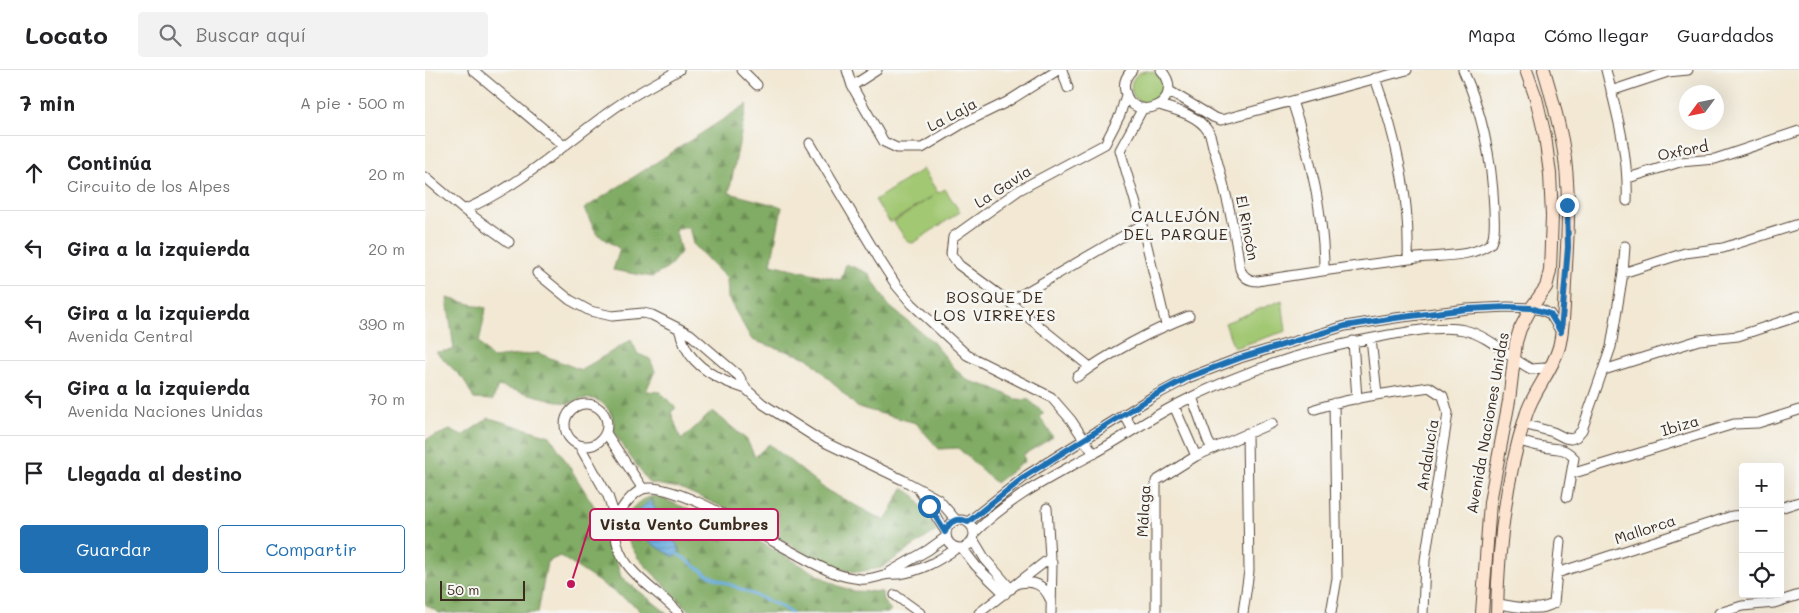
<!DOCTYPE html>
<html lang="es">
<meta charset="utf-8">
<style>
:root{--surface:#fff;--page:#f2f2f2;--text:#202124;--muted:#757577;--line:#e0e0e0;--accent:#1f6fb2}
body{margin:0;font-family:Mali,sans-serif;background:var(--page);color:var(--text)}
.controls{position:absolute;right:15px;bottom:15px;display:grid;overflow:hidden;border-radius:5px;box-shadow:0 5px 20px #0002}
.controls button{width:45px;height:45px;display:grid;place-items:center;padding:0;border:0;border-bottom:1px solid var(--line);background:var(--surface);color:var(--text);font:25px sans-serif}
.compass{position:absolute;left:1254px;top:15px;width:45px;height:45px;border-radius:50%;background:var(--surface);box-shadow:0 5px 20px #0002;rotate:237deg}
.scale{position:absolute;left:15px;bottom:12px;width:85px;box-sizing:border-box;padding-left:5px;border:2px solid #3b2a1e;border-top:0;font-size:14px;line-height:18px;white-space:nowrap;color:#3b2a1e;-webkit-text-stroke:4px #f6f6f2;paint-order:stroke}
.stop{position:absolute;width:15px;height:15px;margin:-11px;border:4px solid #1f6fb2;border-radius:50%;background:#fff}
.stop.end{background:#1f6fb2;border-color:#fff;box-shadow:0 1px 5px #0008}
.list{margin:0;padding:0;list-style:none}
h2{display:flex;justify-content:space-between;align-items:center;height:65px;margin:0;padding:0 20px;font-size:21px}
h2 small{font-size:16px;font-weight:400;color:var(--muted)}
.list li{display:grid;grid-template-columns:32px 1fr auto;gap:15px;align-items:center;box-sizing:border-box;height:75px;padding:0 20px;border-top:1px solid var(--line)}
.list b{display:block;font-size:19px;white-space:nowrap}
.list p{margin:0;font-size:16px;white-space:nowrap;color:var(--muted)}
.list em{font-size:16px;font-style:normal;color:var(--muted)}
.actions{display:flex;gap:10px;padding:15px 20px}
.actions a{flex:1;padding:11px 0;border:1px solid var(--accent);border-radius:5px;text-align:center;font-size:18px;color:var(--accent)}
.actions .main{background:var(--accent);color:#fff}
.icon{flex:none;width:28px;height:28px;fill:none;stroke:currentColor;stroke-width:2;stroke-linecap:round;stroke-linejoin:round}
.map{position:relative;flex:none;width:1374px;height:543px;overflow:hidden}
header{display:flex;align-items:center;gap:30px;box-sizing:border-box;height:70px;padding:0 25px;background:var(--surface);border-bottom:1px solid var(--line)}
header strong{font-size:24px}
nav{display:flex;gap:28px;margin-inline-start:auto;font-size:18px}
.search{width:350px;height:45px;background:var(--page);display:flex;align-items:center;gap:12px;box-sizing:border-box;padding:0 18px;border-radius:5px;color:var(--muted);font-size:19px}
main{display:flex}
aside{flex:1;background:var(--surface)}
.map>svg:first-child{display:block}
.forest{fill:url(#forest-firs);stroke:#5e6b42}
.green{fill:#a2c873;stroke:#6e7948}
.water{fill:url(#water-rules);stroke:#526c7e}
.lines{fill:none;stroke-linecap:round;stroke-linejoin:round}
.stream{stroke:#6aaddf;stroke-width:3}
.street-casing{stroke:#564639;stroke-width:11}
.secondary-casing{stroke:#564639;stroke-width:14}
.street{stroke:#fff;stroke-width:9}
.secondary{stroke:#fde4d0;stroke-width:12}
.route{stroke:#1f6fb2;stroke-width:6}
.labels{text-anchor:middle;stroke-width:5;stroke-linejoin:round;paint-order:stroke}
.street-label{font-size:15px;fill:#3b2a1e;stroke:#f6f6f2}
.neighbourhood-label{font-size:16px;letter-spacing:1px;fill:#3b2a1e;stroke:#f6f6f2}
.leader{fill:none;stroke:#c2185b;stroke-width:2}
.callout-dot{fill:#c2185b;stroke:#f6f6f2;stroke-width:2}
.callout{fill:#f6f6f2;stroke:#c2185b;stroke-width:2}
.callout-label{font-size:16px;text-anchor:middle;font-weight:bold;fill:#3b2a1e}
</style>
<header>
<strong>Locato</strong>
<div class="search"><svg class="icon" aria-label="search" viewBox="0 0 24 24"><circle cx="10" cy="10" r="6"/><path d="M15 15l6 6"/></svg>Buscar aquí</div>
<nav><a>Mapa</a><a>Cómo llegar</a><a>Guardados</a></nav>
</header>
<main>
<aside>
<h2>7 min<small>A pie · 500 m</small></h2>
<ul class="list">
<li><svg class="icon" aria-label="ahead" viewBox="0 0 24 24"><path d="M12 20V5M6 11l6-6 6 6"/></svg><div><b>Continúa</b><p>Circuito de los Alpes</p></div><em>20 m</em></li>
<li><svg class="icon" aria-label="left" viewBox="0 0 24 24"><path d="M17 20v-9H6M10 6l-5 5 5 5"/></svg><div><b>Gira a la izquierda</b></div><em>20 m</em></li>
<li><svg class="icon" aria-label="left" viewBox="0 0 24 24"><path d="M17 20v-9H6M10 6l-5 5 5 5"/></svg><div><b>Gira a la izquierda</b><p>Avenida Central</p></div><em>390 m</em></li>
<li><svg class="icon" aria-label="left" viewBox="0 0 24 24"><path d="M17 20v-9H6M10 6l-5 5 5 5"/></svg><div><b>Gira a la izquierda</b><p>Avenida Naciones Unidas</p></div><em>70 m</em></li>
<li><svg class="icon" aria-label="arrive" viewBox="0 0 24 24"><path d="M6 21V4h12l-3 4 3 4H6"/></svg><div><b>Llegada al destino</b></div></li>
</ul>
<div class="actions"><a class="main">Guardar</a><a>Compartir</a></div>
</aside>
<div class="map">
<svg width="1374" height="543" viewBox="0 0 1374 543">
<defs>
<pattern id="forest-firs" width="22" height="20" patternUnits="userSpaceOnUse" patternTransform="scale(1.25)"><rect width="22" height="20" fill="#81ac65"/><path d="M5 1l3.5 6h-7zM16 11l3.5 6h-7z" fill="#6b8c53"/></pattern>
<pattern id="water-rules" width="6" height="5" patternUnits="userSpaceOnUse" patternTransform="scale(1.25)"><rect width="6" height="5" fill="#6aaddf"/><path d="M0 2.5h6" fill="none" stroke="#588db4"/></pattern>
</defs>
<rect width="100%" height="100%" fill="#f6f6f2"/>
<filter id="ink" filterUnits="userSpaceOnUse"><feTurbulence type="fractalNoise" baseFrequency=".02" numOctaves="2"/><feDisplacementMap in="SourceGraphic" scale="10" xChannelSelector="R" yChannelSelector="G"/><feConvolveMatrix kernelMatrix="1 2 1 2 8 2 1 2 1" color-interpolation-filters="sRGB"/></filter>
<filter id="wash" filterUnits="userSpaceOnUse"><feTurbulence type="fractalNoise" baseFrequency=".0096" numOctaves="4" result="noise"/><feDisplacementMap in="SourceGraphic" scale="20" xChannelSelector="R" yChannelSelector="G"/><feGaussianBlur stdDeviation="1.12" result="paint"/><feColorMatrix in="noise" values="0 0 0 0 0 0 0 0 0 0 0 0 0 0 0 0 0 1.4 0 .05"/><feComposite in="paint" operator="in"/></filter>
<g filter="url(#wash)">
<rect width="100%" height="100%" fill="#f2e8d3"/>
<path class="forest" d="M322 34 304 123 357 137 346 194 416 210 421 194 443 203 464 236 507 271 533 302 544 311 568 318 591 329 604 330 619 343 615 347 628 367 598 385 600 391 571 413 533 378 514 379 491 353 432 337 383 288 327 270 303 228 302 209 268 174 264 157 250 159 256 182 243 198 227 207 188 200 195 179 172 164 159 139Z
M22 228 61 238 54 273 67 288 113 283 156 300 206 270 213 284 225 289 230 301 221 321 235 322 251 338 246 342 256 370 288 341 322 370 330 387 344 374 401 420 460 451 478 418 490 426 511 461 456 498 432 502 405 497 304 440 255 418 224 413C213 397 200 381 191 364 188 360 189 354 188 349 180 327 163 324 144 334L73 316 68 330 49 329 39 310 11 282 29 280Z
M64 348 125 366 181 455 196 507 242 543H215L212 537 135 486 122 492 113 543H14L0 534V370L25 360 37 366Z
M231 426 310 458 411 515 427 521 457 522 458 531 466 540 463 543H266L213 488 202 469 199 448C209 435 216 428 231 426Z"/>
<path class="green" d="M706 17a16 16 0 1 1 32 0a16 16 0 1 1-32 0Z
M498 99 513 123 520 119 535 142 488 173 483 172 469 152 508 126 465 153 450 130Z
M857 230 861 261 809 278 800 253Z"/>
<path class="water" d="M225 430 255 480 249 487 224 472 209 445Z"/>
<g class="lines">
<path class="stream" d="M250 482 283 505 355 536 366 543"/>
</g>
</g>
<g filter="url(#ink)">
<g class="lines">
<defs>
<path id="street" d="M48 0 139 76
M317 0 332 15
M422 0 427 16 459 72 472 78H497L537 54 582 32 633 0
M637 0 643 18
M707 0C701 6 698 13 700 21 708 57 764 31 736 0
M1181 0C1192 43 1204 86 1202 131
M950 8C971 67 985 126 983 189
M427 16 452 0
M743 20 788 47 796 50 982 0
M1186 21 1243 2 1263 0
M867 31C885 85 899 143 899 200
M734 35C751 40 773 45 783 61 787 67 787 77 790 83 801 122 810 160 815 199 818 207 824 211 833 211 886 202 939 195 992 188 1014 185 1047 188 1066 173 1071 163 1069 150 1069 139 1067 91 1058 44 1038 0
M718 38 695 80 717 155 741 255
M385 73 453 187 471 215 487 234 542 285 626 327 646 350 669 384
M0 107 39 140 84 172
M1203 108 1255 92 1290 89 1374 61
M39 140C96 116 141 72 191 37 211 23 233 12 254 0
M112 203 145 230 165 241 187 246 218 243 227 245 265 264 314 306 321 319 338 334 393 369 478 410 513 429 531 450
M1198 203 1260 183 1298 178 1374 154
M584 232 717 155
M254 259C256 265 258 272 261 278 272 300 299 312 321 319
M946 269 952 324
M928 271 932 329
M665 297 584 232 534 195 526 184 528 167 594 120 680 74 695 45 701 25
M1179 300 1274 270 1313 266 1374 246
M652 307C682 284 728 260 764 246
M767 327 783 371 787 378
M140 355a21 21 0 1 1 42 0a21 21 0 1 1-42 0Z
M749 336 771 386
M890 339C927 327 966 323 1004 317L1018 326 1023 343 1000 490 998 543
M699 344 708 360
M1098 354 1128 362 1140 368 1146 369 1151 367 1157 360 1186 277 1198 203 1200 176
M181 363 218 419
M1094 371C1102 373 1110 376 1119 377 1133 380 1138 376 1149 388L1142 427
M154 375 183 426 192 453
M1146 404 1309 354 1333 353 1374 340
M494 420 521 462
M622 438 625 488 627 493 626 543
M1355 438 1374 432
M521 464a14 14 0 1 1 28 0a14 14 0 1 1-28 0Z
M543 452 602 405 729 326 765 307 815 288 920 256 970 248 1042 239 1083 237 1106 238 1117 240 1125 244 1136 262
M549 463C587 426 623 409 668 384 696 369 722 350 749 336 816 300 890 278 964 265 985 262 1017 255 1039 260 1065 266 1083 287 1106 299L1120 298 1128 293
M548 469 560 489 586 519
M537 478 551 496 580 524
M465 502 503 480 521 467
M1132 503 1307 446 1318 445
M594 513C609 510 619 515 625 529
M470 525 495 543
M1073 534C1089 536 1115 543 1129 533L1135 471
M254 543C232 519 190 499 191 462 192 454 192 446 196 440 200 433 210 422 218 419 252 408 370 488 407 502 416 506 426 508 436 509 443 510 451 507 459 505 464 504 469 504 474 504 496 501 513 491 532 478
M554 543 625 488
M731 543V411L771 386 847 353
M818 543 824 501 822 363
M906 543 912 508 909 333
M1294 543 1317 536 1349 533 1374 525"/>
<path id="secondary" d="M1057 543 1065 432 1084 331 1091 272 1095 259 1106 238 1121 217 1125 201 1127 146 1125 104 1120 66 1111 28 1101 0
M1072 543C1073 478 1081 407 1101 345 1108 321 1127 302 1134 277 1139 257 1139 234 1140 213 1143 166 1146 116 1137 70 1132 46 1126 23 1119 0"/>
</defs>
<use href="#street" class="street-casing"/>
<use href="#secondary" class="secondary-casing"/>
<use href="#street" class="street"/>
<use href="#secondary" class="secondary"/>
</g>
</g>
<g class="lines" filter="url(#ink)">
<path class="route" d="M504 436 520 462C524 451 532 447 543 452L602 405 728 326 764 307 815 288 920 256 970 248 1042 239 1083 237 1106 238 1125 244 1136 262 1143 177 1142 135"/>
</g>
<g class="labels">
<g class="street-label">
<text transform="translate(527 45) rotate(-28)" y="5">La Laja</text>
<text transform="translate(1258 81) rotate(-11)" y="5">Oxford</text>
<text transform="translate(578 117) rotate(-33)" y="5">La Gavia</text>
<text transform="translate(822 158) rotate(79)" y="5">El Rincón</text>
<text transform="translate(1063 353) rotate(-80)" y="5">Avenida Naciones Unidas</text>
<text transform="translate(1255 356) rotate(-17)" y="5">Ibiza</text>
<text transform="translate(1003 385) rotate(-81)" y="5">Andalucía</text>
<text transform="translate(719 441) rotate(-87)" y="5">Málaga</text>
<text transform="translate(1220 460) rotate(-18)" y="5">Mallorca</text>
</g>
<g class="neighbourhood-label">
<text x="751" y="152">CALLEJÓN<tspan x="751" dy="18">DEL PARQUE</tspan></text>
<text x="570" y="233">BOSQUE DE<tspan x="570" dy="18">LOS VIRREYES</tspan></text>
</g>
</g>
<path class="leader" d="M146 514L165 454"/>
<circle class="callout-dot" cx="146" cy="514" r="5"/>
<rect class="callout" x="165" y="439" width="188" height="31" rx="5"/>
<g class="callout-label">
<text x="259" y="460">Vista Vento Cumbres</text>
</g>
</svg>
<div class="controls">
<button>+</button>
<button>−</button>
<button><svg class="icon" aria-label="locate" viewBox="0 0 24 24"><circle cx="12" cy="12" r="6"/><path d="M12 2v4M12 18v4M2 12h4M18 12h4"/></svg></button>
</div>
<svg class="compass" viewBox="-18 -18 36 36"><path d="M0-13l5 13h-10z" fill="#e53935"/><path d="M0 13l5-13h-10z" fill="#757577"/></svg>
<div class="scale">50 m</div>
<div class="stop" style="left:504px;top:436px"></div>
<div class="stop end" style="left:1142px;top:135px"></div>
</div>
</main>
